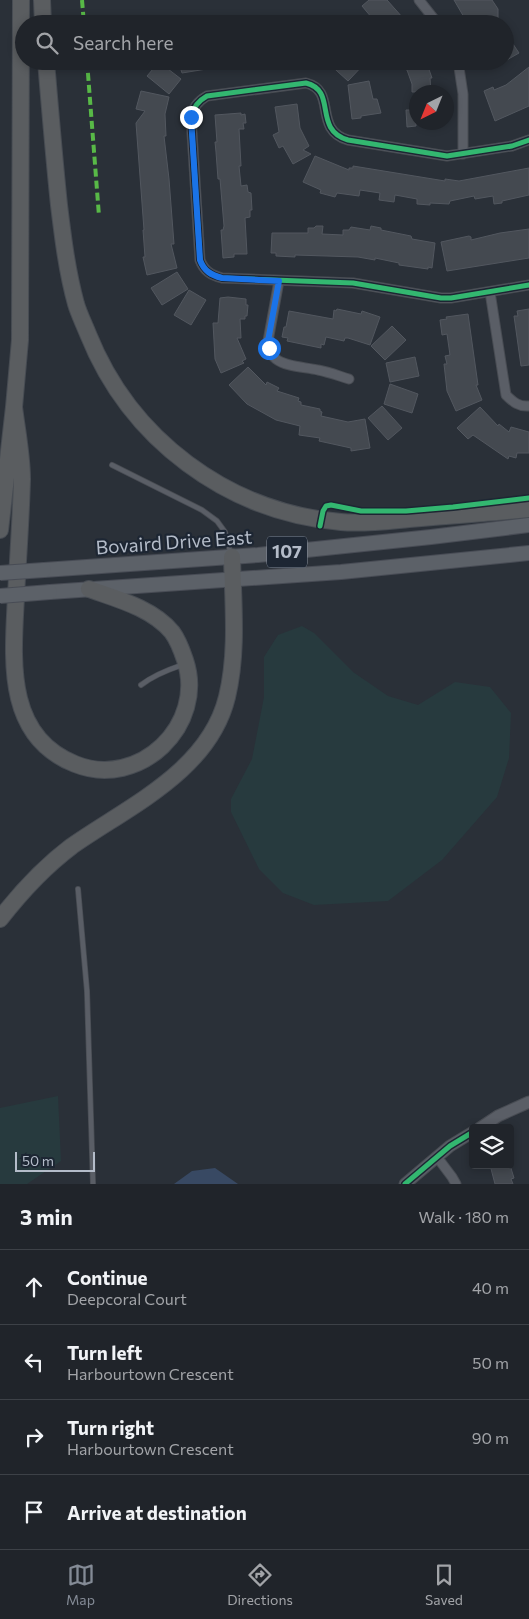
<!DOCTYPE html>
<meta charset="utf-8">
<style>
:root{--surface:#20242a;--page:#2d3036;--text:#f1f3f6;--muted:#a2a4a8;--line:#3d4147;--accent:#848b96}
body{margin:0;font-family:Commissioner,sans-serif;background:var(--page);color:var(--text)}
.controls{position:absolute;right:15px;bottom:15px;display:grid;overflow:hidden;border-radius:5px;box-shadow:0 2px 8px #0003}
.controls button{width:45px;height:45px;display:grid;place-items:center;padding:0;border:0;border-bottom:1px solid var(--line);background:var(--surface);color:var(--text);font:25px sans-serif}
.compass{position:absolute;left:409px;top:85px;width:45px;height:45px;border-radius:50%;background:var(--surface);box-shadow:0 2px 8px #0003;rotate:223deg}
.scale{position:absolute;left:15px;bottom:12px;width:80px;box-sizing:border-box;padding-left:5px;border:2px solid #b4bcc9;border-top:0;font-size:14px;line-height:18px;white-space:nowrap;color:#b4bcc9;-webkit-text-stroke:4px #1d2633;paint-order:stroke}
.stop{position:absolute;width:15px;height:15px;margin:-11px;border:4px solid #1a73e8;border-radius:50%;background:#fff}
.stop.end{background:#1a73e8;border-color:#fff;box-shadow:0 1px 5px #0008}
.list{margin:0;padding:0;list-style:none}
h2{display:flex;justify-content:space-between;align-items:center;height:65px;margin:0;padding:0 20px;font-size:21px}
h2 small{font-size:16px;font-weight:400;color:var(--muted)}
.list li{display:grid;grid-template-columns:32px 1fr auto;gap:15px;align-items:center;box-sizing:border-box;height:75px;padding:0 20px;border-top:1px solid var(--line)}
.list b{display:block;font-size:19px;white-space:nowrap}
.list p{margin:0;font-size:16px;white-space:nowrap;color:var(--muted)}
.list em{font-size:16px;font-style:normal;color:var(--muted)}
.icon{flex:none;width:28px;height:28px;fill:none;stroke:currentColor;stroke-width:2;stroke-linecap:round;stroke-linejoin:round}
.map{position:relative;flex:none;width:529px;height:1184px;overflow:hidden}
.search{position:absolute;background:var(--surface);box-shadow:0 2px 8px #0003;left:15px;right:15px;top:15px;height:55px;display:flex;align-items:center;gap:12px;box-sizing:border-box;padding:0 18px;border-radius:28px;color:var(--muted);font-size:19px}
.sheet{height:365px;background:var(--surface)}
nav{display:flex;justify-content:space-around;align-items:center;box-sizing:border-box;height:70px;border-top:1px solid var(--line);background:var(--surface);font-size:14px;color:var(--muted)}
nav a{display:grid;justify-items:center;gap:2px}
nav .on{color:var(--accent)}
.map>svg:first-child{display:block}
.green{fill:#273a3e}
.water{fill:#384963}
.building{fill:#444950;stroke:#52575f}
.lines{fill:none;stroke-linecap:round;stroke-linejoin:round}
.service-casing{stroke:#484c53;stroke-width:6}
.minor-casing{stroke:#484c53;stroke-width:11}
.tertiary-casing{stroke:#484c53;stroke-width:13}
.primary-casing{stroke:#484c55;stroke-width:16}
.motorway-casing{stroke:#474c53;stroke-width:18}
.service{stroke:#5a5e66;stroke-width:4.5}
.minor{stroke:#5a5e66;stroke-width:9}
.tertiary{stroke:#5a5e66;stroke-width:11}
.primary{stroke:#5c6168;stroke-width:14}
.motorway{stroke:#5a5d60;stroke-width:16}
.primary-bridge-casing{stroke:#484c55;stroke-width:16;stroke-linecap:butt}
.primary-bridge{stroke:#5c6168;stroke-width:14}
.quiet{stroke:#58b947;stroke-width:4;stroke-dasharray:8 4;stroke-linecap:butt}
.cycleway-casing{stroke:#1d2633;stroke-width:8}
.cycleway{stroke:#33b770;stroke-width:5}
.route{stroke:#1a73e8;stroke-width:6}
.labels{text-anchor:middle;stroke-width:4.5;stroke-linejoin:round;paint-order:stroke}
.shield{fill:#1d2633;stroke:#878f9c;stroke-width:1}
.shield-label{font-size:18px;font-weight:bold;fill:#b4bcc9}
.street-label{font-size:19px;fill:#b4bcc9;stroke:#1d2633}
</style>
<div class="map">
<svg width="529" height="1184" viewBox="0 0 529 1184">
<rect width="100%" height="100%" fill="#2a3038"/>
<path class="green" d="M302 626 314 633 353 672 388 696 418 705 455 682 490 687 511 713 509 758 497 797 442 860 388 901 314 905 283 893 259 869 231 812V799L252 759 264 697V657L278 635Z
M58 1096 61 1161 27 1184H0V1108Z"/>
<path class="water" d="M215 1168 238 1184H174L192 1171Z"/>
<path class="building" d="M369 0H387L403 18 402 19 405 24H377L362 6Z
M454 0H492L498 9V18L501 24H468Z
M505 32 519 53 505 61Z
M178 61H225V66L182 73Z
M326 61H367L348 81Z
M385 61H426L432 78H430L431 92H412V84L407 70Z
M159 62 181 79 169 94 147 76Z
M529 67V106L495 121 484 91 493 87 494 90 506 85Z
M369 81 373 99H377L381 113 361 116V118L352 119 348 85Z
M141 91 169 97 165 114 166 136H164L169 179 174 244H171L177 268 147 275 143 257H145L143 230H144L136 123 145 111 136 109Z
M297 104 300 128 309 146 303 150 311 154 293 164 283 146 279 148 273 135 279 132 275 107Z
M406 110H416V126L407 127Z
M241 113V115L245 114 246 123H243L244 129H239L241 166H239L241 186 247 185 248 192 251 193 252 210H250V217L245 218 247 254H234V257L223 258 221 230H223L224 226 220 179H218L216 152 215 142H217L215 115Z
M315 156 349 170V168H353V166L445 181V179L459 181 529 168V195L502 201V203L494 204 493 196 475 199 474 196 450 201 449 204 430 203V205L417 204V199L395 195 394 202 379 200 380 193 360 190 359 196 337 193 335 197 320 193 321 190 303 182Z
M316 226H323L322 234 343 235V230H349L351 227 370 230 371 226 381 228V230L411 236 412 239 435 243 432 268 428 267V269L399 265V263L375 258V260L358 257 295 255V257L276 256V253H271L272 233H308V228H314Z
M529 229V258L447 271 441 242 469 236 471 237V240L500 233Z
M177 272 188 289 162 305 151 288Z
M189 290 206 300 191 325 174 315Z
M228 297 246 299V305H248L247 316H245V319H240L241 338H237L246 359 242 361 244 363 221 373 215 359 213 323H218L220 298Z
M337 309 361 314 362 311 380 317 370 345 348 338H345L344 341 326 337 324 345 321 344V348L287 341 288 338 282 337 284 327H286L289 311 333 319 334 310 336 311Z
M529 309V365L521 366 514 316H518L517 311Z
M468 314 478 385H476L482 400 456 411 447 391 444 364H447L445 356 450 355 447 334 442 335 440 320 447 319 446 317Z
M392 326 406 340 385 360 371 346Z
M415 357 419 376 390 382 386 363Z
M248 367 266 385 267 382 279 388 277 391 299 398 298 401 301 402V405L320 409V411L322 412 321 416 348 422 365 419 370 448 351 451V448L319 441 320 438 299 435 300 426 276 420 247 404 229 385Z
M390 384 418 394 412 413 384 404Z
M382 406 402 428 388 440 368 418Z
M480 407 498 426 499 424 509 432 511 427 529 432V453H517L516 458 509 456 508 459 473 435 468 439 457 428Z
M490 1165H510L514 1178 511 1179 513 1184H495Z"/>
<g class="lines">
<defs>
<path id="service" d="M112 465 202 510 217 521 225 532 231 555
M141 685C154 675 167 670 182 665
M78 889 87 991 93 1184"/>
<path id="minor" d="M419 0 438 24
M458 61 463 94V154
M529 140 512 146 447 156 348 140C312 129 338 91 306 83L207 96C198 101 193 107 191 117L200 260C204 271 211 275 222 278L353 283 441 298H451L529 285
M279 281 268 341C269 348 270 354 276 359 286 367 305 367 318 370 329 372 339 376 349 379
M490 292 506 395C513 402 519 407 529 406
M437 1157 452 1177 456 1184"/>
<path id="tertiary" d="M480 1128 498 1116 529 1102
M405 1184 450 1146 473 1132"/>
<path id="primary" d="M44 570 258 555 431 537 529 525
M50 592 341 572 529 553"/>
<path id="motorway" d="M42 0 43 24
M46 61C50 109 54 157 59 205 63 238 67 271 76 304 79 314 84 324 88 334 130 439 227 512 341 522 364 524 387 521 409 519 449 516 489 513 529 509
M14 407C17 431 22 456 22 479 21 518 18 557 16 596 13 658 4 736 75 764 139 790 207 725 185 660 182 651 178 640 172 632 152 608 117 599 89 589
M0 530 14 407 20 340 21 0
M0 919C21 892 44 867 72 846 129 806 209 771 227 697 238 652 233 603 232 557"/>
</defs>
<use href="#service" class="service-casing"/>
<use href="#minor" class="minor-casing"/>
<use href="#tertiary" class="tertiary-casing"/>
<use href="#primary" class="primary-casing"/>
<use href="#motorway" class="motorway-casing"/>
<use href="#service" class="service"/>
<use href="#minor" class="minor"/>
<use href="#tertiary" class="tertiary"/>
<use href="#primary" class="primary"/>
<use href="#motorway" class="motorway"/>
<defs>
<path id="primary-bridge" d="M0 573 44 570
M0 596 50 592"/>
</defs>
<use href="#primary-bridge" class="primary-bridge-casing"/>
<use href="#primary-bridge" class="primary-bridge"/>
<path class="quiet" d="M82 0 84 24
M87 61 99 216"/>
<defs>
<path id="cycleway" d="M529 140 512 146 447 156 348 140C312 129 338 91 306 83L207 96C198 101 193 107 191 117L200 260C204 271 211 275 222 278L353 283 441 298H451L529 285
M320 526 323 511 326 506 331 505 361 511H406L453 507 529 498
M405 1184 450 1146 473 1132"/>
</defs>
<use href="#cycleway" class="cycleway-casing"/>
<use href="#cycleway" class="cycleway"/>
</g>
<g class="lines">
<path class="route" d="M191 117 200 260C204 271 211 275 222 278L279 281 268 341 269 348"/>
</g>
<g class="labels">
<rect class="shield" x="267" y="536.5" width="40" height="31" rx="4"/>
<g class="shield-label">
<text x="287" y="558">107</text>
</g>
<g class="street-label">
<text transform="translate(174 542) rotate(-4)" y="7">Bovaird Drive East</text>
</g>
</g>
</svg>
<div class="controls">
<button><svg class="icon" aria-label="layers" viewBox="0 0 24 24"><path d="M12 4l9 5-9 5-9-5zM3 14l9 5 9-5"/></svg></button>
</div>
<svg class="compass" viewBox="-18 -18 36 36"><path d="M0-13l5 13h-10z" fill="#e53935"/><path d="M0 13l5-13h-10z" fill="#a2a4a8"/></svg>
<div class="scale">50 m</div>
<div class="stop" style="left:269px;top:348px"></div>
<div class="stop end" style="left:191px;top:117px"></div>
<div class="search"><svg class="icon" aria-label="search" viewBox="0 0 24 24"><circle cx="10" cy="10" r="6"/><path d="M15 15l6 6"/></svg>Search here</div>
</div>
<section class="sheet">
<h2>3 min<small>Walk · 180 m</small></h2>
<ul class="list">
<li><svg class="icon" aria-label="ahead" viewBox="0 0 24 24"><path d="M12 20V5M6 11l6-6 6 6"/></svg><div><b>Continue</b><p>Deepcoral Court</p></div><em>40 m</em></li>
<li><svg class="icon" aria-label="left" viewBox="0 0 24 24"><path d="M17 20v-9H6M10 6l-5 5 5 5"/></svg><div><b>Turn left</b><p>Harbourtown Crescent</p></div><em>50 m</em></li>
<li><svg class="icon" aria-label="right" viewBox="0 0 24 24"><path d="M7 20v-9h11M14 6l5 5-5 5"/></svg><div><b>Turn right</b><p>Harbourtown Crescent</p></div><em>90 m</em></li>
<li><svg class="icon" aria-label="arrive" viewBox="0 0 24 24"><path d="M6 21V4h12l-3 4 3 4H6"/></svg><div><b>Arrive at destination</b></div></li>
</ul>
</section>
<nav>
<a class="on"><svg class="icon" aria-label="map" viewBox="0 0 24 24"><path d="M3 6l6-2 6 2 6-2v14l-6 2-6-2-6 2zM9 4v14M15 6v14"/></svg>Map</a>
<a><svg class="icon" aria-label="directions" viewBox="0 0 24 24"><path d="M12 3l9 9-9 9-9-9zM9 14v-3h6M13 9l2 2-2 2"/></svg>Directions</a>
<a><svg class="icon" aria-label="saved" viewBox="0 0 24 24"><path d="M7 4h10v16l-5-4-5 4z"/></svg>Saved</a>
</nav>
